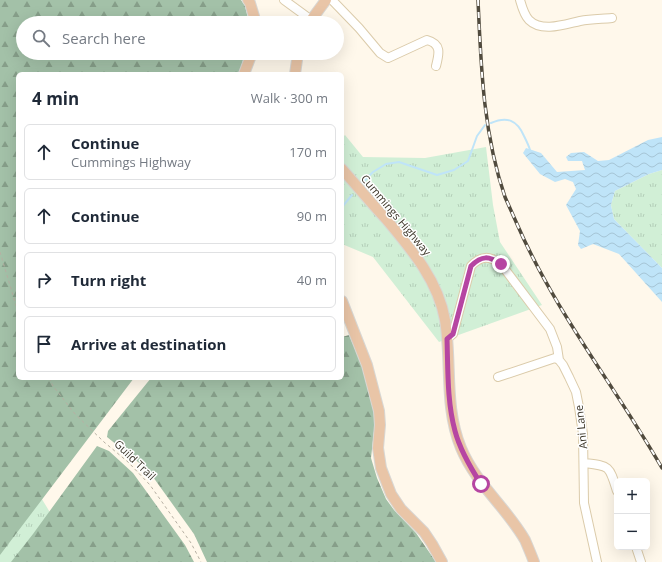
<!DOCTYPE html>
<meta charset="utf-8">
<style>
:root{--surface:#fff;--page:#f2f2f3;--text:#1f2937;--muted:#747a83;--line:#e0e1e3}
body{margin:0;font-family:"Open Sans",sans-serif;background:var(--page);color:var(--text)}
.controls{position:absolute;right:12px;bottom:12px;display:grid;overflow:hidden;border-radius:6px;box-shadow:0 4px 16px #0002}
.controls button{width:36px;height:36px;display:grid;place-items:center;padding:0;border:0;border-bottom:1px solid var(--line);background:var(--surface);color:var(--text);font:20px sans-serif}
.stop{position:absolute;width:12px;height:12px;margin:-9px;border:3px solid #b645a2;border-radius:50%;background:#fff}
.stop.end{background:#b645a2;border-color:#fff;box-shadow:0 1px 4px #0008}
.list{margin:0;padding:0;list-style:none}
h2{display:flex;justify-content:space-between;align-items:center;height:52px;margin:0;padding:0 16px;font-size:17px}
h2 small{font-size:13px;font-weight:400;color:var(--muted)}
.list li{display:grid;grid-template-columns:26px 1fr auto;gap:12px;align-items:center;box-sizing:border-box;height:56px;margin:0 8px 8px;padding:0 8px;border:1px solid var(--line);border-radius:6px}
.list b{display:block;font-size:15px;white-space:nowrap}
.list p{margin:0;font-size:13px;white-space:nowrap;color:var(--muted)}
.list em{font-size:13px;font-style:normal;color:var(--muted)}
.icon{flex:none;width:22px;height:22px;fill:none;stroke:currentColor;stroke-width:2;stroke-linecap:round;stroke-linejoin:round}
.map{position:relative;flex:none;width:662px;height:562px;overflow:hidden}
.search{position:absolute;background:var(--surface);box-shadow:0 4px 16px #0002;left:16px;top:16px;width:328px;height:44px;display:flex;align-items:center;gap:10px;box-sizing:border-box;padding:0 14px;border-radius:22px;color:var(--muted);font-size:15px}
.panel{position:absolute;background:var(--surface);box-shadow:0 4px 16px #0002;left:16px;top:72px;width:328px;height:308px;border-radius:6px}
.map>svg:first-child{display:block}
.grass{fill:url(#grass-tufts)}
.forest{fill:url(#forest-firs)}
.water{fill:url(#water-waves)}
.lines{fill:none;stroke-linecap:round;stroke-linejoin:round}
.stream{stroke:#bfe4f8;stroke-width:2}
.minor-casing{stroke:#dbcbaa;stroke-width:10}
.major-casing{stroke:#d8d7d4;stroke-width:12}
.path{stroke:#b7b0a3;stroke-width:1;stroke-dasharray:3 3;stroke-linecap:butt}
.minor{stroke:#fff;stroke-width:8}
.major{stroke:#e9c5a7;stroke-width:10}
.rail-casing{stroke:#514b3e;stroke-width:3.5}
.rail{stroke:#fff;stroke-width:2;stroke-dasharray:6;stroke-linecap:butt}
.route{stroke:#b645a2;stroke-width:5}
.labels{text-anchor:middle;stroke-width:3;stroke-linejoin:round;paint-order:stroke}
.street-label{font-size:11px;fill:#3c3629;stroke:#fff}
</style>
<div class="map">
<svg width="662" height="562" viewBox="0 0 662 562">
<defs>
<pattern id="grass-tufts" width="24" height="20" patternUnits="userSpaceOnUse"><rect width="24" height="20" fill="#d1efd6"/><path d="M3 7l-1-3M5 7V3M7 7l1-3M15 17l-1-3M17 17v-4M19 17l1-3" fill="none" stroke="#b4ceb8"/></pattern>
<pattern id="forest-firs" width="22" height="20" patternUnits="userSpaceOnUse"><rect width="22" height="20" fill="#a3c1a8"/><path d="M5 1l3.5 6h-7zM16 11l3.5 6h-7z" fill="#869e89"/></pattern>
<pattern id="water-waves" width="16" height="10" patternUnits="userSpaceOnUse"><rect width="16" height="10" fill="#bfe4f8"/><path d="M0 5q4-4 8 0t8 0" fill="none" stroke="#a5c4d5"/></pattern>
</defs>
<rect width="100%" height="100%" fill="#fff8eb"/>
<path class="grass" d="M345 135 363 157 425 158 486 147 493 205 500 242 542 305 439 342 373 257 342 244V138Z
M662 170V268L614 219 611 205 615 191 649 174Z
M37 491 68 542 34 562H0V538Z"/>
<path class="forest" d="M0 0H241L245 6 249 23H23V53H245L239 74H18V378H134L0 555Z
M349 335 366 375 375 409V422L371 458 377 478 386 499 394 510 416 533 436 562H207L194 534 148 470 107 437 108 431 151 378H342V337Z
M97 446 109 451 133 473 185 545 194 562H11L33 534Z"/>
<path class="water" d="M662 137V170L649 174 615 191 611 205 614 219 662 268V302L619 254 593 244 581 249 578 245 580 231 566 205 576 189 573 182 565 179 555 182 540 174 523 153 526 148 541 153 557 172 585 170 582 161H568L566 157 571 153 584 152 598 161 609 160 648 140Z"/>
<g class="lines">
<path class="stream" d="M491 123C507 116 517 120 524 136 526 140 529 146 530 150
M364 181 373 172 386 164 399 162 437 175 454 170 468 161 477 136 485 125
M342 207 352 195"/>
<defs>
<path id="minor" d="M284 0 310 19
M332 0 359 28 380 53 388 58 427 40C442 44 439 54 436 66
M520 0C522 7 524 15 529 20 542 33 566 24 580 21 591 19 602 19 612 18
M447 339 453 334 471 266C482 255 489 256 501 264L550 329 557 347 559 360
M498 377 555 358 559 360 563 365 569 377 576 392 579 407 583 434 584 503 597 562
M584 463C610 466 609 465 617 491
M636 547 641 562"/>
<path id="major" d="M248 0 250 3 256 23
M309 23 326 0
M244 74 252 53
M295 74 298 53
M342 169C357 186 371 203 386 219 411 249 438 280 445 320 452 362 444 407 461 448 476 484 506 507 525 540 528 547 531 554 534 562
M342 301 367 365 379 411 380 425 378 448 381 468 391 494 401 509 424 532 432 544 442 562"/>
</defs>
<use href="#minor" class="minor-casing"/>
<use href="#major" class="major-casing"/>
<path class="path" d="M0 252 18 312
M49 378 53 386 75 414 104 442 128 462 150 485 191 543 201 562"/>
<use href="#minor" class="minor"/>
<use href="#major" class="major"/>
<defs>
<path id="rail" d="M478 0C481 66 483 133 505 197 509 206 513 215 517 224 555 312 615 386 662 468"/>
</defs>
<use href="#rail" class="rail-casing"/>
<use href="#rail" class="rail"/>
</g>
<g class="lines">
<path class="route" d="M481 484C470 467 460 450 455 431 447 402 448 369 447 339L453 334 471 266C482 255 489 256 501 264"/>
</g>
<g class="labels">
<g class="street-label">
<text transform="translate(396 215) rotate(50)" y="4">Cummings Highway</text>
<text transform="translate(581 427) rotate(-96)" y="4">Ani Lane</text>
<text transform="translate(135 460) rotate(44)" y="4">Guild Trail</text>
</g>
</g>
</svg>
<div class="controls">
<button>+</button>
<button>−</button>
</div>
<div class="stop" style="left:481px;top:484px"></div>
<div class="stop end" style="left:501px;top:264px"></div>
<div class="search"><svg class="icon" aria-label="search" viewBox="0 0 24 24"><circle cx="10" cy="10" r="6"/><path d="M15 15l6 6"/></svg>Search here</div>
<section class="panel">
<h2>4 min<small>Walk · 300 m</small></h2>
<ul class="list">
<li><svg class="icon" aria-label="ahead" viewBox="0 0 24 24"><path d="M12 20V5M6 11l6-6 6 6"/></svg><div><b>Continue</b><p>Cummings Highway</p></div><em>170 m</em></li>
<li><svg class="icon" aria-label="ahead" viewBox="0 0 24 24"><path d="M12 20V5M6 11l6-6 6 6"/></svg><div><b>Continue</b></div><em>90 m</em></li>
<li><svg class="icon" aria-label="right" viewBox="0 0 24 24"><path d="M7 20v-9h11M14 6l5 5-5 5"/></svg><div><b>Turn right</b></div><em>40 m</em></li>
<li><svg class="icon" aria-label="arrive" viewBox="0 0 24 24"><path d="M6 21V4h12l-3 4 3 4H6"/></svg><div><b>Arrive at destination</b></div></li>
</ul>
</section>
</div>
